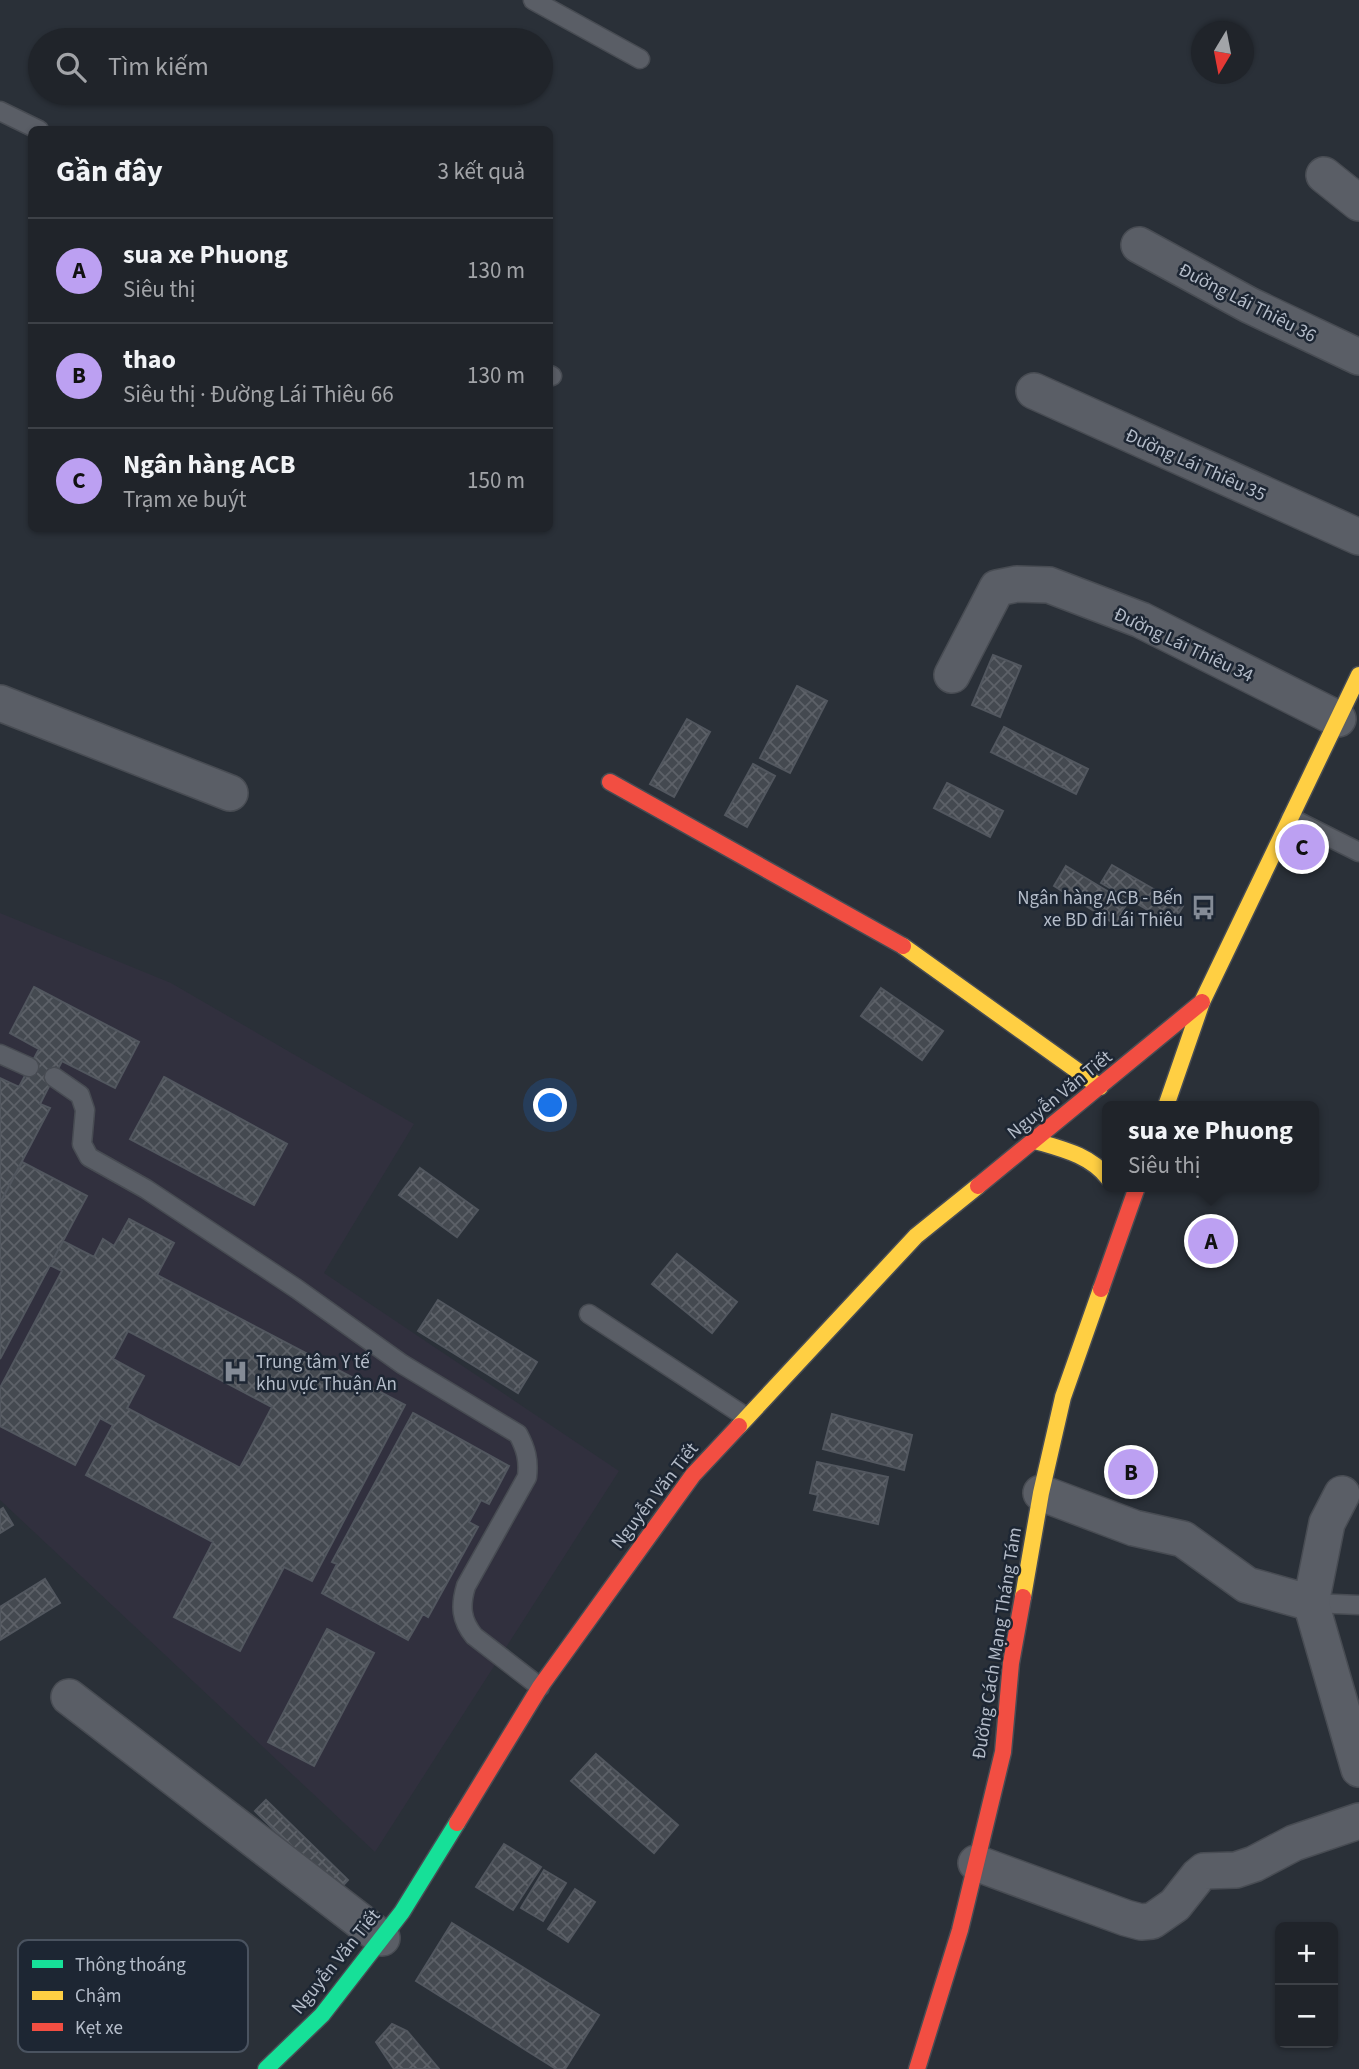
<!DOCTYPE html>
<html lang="vi">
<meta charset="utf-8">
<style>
:root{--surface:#20242a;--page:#282c32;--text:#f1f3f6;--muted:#a2a4a8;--line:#3d4147;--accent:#bca0f2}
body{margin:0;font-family:"Source Sans 3",sans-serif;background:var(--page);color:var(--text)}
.controls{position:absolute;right:21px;bottom:21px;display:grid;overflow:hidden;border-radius:10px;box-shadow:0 2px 5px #0004}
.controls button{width:63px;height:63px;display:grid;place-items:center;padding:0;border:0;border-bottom:2px solid var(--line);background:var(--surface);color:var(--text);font:35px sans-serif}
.compass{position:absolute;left:1191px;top:21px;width:63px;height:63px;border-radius:50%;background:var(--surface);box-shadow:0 2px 5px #0004;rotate:190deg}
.you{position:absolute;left:551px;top:1106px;width:24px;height:24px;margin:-18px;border:5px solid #fff;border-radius:50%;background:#1a73e8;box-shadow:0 0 0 10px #1a73e833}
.badge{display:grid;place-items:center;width:46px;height:46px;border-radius:50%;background:var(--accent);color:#111;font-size:23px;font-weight:700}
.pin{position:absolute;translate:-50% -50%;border:4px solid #fff;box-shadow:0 2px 7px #0006}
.popup{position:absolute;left:1102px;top:1101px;width:217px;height:91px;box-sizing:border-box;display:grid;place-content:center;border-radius:10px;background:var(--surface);filter:drop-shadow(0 2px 5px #0005);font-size:23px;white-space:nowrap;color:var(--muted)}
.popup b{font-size:26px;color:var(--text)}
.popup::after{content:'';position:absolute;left:50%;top:100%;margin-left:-14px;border:14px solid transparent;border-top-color:var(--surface)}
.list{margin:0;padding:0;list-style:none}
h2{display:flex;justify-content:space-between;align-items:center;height:91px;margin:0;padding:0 28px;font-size:30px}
h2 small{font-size:23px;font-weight:400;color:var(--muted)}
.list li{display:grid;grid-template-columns:46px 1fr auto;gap:21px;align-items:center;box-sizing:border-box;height:105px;padding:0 28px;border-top:2px solid var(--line)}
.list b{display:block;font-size:26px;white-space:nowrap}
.list p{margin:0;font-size:23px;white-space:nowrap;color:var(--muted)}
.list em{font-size:23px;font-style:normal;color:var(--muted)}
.icon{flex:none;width:38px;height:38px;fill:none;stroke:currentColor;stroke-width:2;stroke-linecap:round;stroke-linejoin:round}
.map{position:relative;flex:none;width:1359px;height:2069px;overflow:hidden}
.search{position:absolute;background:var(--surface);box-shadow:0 2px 5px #0004;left:28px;top:28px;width:525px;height:77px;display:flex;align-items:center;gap:18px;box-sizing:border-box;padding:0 24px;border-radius:38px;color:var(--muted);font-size:26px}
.panel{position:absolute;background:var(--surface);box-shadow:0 2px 5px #0004;left:28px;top:126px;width:525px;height:406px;border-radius:10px}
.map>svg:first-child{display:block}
.medical{fill:#31303e}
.building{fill:url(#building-cross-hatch);stroke:#52575f;stroke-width:2;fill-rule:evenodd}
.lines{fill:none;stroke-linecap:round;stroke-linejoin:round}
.lane-casing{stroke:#484c53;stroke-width:21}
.street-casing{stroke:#484c53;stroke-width:38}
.fast-casing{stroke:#484c53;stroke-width:19}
.slow-casing{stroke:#484c53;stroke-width:19}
.jam-casing{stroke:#484c53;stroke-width:19}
.lane{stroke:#5a5e66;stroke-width:18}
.street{stroke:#5a5e66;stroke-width:35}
.fast{stroke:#16e098;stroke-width:16}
.slow{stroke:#ffcf43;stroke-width:16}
.jam{stroke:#f24e42;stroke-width:16}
.labels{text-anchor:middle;stroke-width:5;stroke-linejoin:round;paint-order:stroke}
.street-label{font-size:19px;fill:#b4bcc9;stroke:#1d2633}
.poi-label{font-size:19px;fill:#b4bcc9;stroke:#1d2633;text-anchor:end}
.key{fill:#1d2633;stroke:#4a5360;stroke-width:2}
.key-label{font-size:19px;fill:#b4bcc9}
</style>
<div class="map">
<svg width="1359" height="2069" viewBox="0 0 1359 2069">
<defs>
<pattern id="building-cross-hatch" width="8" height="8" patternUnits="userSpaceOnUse" patternTransform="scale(1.75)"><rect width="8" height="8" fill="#444950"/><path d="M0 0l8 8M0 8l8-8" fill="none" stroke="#5d6168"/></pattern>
</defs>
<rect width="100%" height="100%" fill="#2a3038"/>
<path class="medical" d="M0 913 171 983 414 1124 324 1273 619 1471 375 1852 0 1500Z"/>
<path class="building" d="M993 655 1021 666 1000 717 972 705Z
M797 686 827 701 790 773 760 758Z
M687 719 710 732 674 797 650 784Z
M1004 727 1088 769 1076 794 991 752Z
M753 764 775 776 747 827 725 815Z
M947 783 1003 811 990 837 934 808Z
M1112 865 1183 906 1172 924 1101 883Z
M1066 866 1127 903 1115 924 1054 886Z
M34 987 139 1042 115 1088 62 1061 40 1104 50 1108 0 1203V1078L19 1087 39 1049 10 1033Z
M881 988 943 1031 922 1060 861 1016Z
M164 1077 287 1144 254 1205 130 1139Z
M22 1162 87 1196 0 1359V1203Z
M420 1168 478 1210 457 1237 399 1195Z
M129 1219 174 1243 157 1275 405 1405 312 1581 284 1567 240 1651 174 1617 213 1542 86 1475 113 1425 100 1418 75 1465 0 1426V1388L62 1271 50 1265 63 1241 94 1257 103 1239 114 1246ZM128 1331 272 1407 240 1468 127 1408 144 1376 113 1359Z
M677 1254 737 1302 712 1333 652 1284Z
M438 1300 537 1362 518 1393 418 1331Z
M413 1413 509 1466 489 1504 481 1500 469 1522 478 1527 428 1617 423 1614 408 1640 322 1593 337 1564 332 1562Z
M832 1414 912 1435 904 1470 823 1449Z
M817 1462 888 1477 878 1524 814 1510 818 1495 810 1493Z
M3 1508 13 1525 0 1533V1510Z
M45 1579 60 1603 0 1640V1607Z
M327 1629 374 1653 314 1766 268 1742Z
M596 1754 678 1825 654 1853 571 1781Z
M266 1800 348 1880 337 1892 255 1811Z
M504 1844 541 1867 513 1910 476 1887Z
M544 1870 566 1883 543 1921 521 1908Z
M575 1889 595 1902 568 1942 548 1929Z
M452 1923 599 2015 565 2069H556L416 1981Z
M392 2024 407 2031 439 2069H394L376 2042Z"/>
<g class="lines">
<defs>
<path id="lane" d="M533 0 640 59
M0 111 39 130
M550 375 552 376
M1291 818 1359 852
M0 1054 29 1067
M54 1077 80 1095 85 1110 82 1144 89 1157 146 1189 297 1289 402 1364 518 1434C526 1449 529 1460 527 1477L466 1586C460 1606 461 1620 474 1636L540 1687
M589 1314 746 1417
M1311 1603 1359 1605"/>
<path id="street" d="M1324 175 1359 203
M1139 245 1249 305 1359 357
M1034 391 1359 537
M952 675 997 588 1017 584 1049 585 1141 620 1338 719
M0 703 230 793
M1041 1493 1134 1528 1183 1539 1247 1585 1311 1603
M1342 1494 1327 1523 1311 1603 1359 1769
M69 1697 382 1938
M976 1863 1126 1918 1141 1922 1152 1921 1175 1905 1198 1876 1204 1871 1236 1870 1254 1864 1294 1843 1359 1821"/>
<path id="fast" d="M266 2069 322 2015 402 1912 457 1823"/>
<path id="slow" d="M903 946 1100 1087
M1166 1106 1202 1002 1359 675
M1035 1141C1062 1149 1090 1155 1108 1178
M739 1426 916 1236 978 1186
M1023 1597 1041 1493 1063 1397 1101 1289"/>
<path id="jam" d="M610 782 903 946
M978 1186 1202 1002
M1101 1289 1137 1187
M457 1823 540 1687 693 1475 739 1426
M917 2069 960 1930 1003 1752 1011 1663 1023 1597"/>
</defs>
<use href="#lane" class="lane-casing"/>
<use href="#street" class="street-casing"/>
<use href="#fast" class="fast-casing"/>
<use href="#slow" class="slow-casing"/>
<use href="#jam" class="jam-casing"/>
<use href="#lane" class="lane"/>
<use href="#street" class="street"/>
<use href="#fast" class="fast"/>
<use href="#slow" class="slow"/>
<use href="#jam" class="jam"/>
</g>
<defs>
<symbol id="bus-bare" viewBox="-9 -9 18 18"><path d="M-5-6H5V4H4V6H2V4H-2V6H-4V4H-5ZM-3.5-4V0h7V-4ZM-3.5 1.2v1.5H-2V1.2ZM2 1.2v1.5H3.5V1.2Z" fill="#848b96" stroke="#1d2633" stroke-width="2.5" paint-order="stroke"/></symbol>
<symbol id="hospital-bare" viewBox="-9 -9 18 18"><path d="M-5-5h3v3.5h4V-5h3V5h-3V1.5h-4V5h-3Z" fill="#848b96" stroke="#1d2633" stroke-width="2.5" paint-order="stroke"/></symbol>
</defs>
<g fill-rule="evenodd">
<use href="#bus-bare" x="1186" y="890" width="35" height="35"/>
<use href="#hospital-bare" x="218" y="1354" width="35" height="35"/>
</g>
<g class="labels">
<g class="street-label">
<text transform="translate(1248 302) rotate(27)" y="7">Đường Lái Thiêu 36</text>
<text transform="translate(1196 464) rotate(24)" y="7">Đường Lái Thiêu 35</text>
<text transform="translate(1184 644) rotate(25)" y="7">Đường Lái Thiêu 34</text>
<text transform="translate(1059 1094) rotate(-39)" y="7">Nguyễn Văn Tiết</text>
<text transform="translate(654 1495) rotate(-52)" y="7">Nguyễn Văn Tiết</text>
<text transform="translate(996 1643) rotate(-81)" y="7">Đường Cách Mạng Tháng Tám</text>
<text transform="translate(335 1961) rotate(-51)" y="7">Nguyễn Văn Tiết</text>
</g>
<g class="poi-label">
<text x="1183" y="904">Ngân hàng ACB - Bến<tspan x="1183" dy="22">xe BD đi Lái Thiêu</tspan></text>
<text x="256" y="1368" text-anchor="start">Trung tâm Y tế<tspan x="256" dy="22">khu vực Thuận An</tspan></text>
</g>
</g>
<rect x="18" y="1940" width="230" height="112" rx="10" class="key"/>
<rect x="32" y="1960" width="31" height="8" fill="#16e098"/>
<rect x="32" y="1991" width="31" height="9" fill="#ffcf43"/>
<rect x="32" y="2023" width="31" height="8" fill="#f24e42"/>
<g class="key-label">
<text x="75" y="1971">Thông thoáng</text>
<text x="75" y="2002">Chậm</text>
<text x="75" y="2034">Kẹt xe</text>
</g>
</svg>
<div class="controls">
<button>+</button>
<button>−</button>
</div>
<svg class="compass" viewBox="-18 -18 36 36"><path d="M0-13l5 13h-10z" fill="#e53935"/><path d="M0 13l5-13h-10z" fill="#a2a4a8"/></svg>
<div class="you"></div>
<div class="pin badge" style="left:1211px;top:1241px">A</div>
<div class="popup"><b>sua xe Phuong</b>Siêu thị</div>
<div class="pin badge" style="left:1131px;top:1472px">B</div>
<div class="pin badge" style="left:1302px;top:847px">C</div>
<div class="search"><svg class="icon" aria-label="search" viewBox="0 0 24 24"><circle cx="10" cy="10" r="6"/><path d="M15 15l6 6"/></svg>Tìm kiếm</div>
<section class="panel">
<h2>Gần đây<small>3 kết quả</small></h2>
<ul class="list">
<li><span class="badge">A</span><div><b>sua xe Phuong</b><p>Siêu thị</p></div><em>130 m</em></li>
<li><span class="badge">B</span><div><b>thao</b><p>Siêu thị · Đường Lái Thiêu 66</p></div><em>130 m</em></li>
<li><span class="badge">C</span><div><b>Ngân hàng ACB</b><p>Trạm xe buýt</p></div><em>150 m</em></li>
</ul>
</section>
</div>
